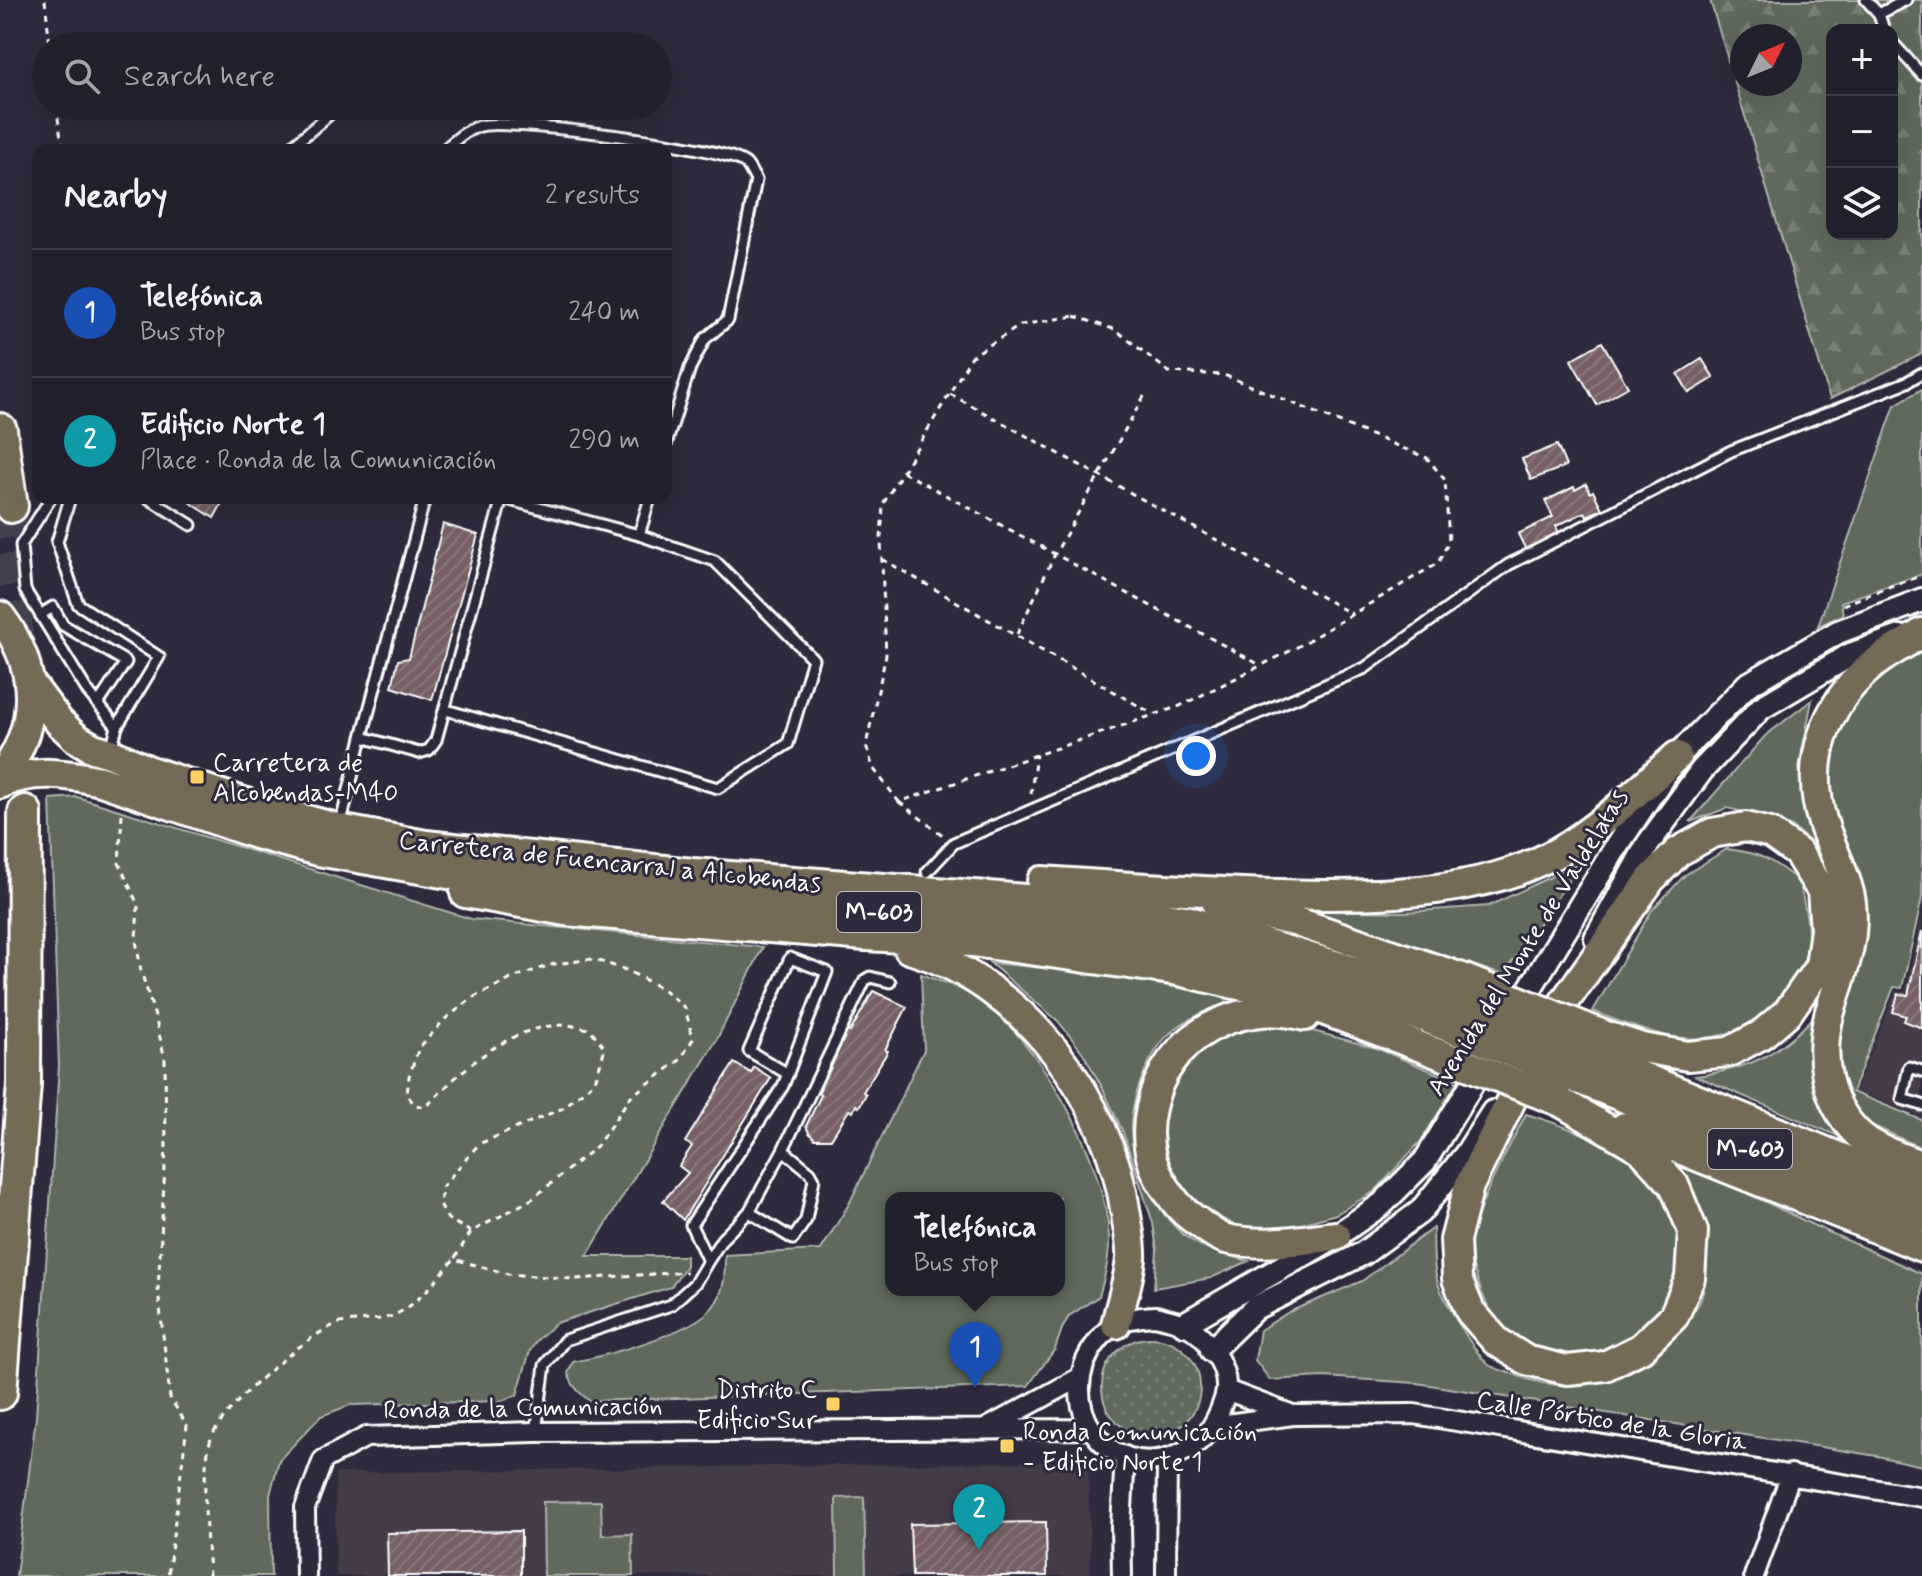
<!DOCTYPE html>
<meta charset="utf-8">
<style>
:root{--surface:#23202e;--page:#2b2836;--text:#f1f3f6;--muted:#a3a3aa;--line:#403e4a;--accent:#8bbbb9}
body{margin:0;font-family:Mynerve,sans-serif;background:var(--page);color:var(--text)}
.controls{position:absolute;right:24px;top:24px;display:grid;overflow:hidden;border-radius:16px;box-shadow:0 8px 32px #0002}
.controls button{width:72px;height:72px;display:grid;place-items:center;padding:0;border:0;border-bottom:2px solid var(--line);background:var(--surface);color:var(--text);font:40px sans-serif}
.compass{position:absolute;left:1730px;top:24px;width:72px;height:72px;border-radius:50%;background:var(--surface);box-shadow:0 8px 32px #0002;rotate:47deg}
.you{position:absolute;left:1196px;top:756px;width:28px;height:28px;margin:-20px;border:6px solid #fff;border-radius:50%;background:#1a73e8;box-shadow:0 0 0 12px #1a73e833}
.badge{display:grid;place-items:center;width:52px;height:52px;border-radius:50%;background:var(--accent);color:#fff;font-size:26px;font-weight:700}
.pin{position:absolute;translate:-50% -66px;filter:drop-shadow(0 2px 4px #0008)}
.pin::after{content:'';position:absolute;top:42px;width:28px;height:24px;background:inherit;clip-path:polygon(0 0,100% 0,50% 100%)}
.popup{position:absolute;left:885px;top:1192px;width:180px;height:104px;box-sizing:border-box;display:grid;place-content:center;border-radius:16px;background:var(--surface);filter:drop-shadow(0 2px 6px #0005);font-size:26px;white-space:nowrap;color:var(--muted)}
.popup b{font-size:30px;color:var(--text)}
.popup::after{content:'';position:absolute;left:50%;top:100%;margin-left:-16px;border:16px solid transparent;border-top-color:var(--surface)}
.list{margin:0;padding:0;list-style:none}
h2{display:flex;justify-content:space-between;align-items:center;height:104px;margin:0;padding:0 32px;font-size:34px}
h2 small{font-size:26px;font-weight:400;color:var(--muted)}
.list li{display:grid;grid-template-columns:52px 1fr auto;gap:24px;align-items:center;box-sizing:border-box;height:128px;padding:0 32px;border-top:2px solid var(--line)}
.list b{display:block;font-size:30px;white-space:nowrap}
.list p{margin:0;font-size:26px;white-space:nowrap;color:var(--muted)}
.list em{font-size:26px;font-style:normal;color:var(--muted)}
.icon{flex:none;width:44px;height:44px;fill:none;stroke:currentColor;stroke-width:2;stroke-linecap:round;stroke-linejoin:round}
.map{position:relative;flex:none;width:1922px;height:1576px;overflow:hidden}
.search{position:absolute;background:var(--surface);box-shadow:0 8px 32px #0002;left:32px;top:32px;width:640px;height:88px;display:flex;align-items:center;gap:20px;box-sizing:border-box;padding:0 28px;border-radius:44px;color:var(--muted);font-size:30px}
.panel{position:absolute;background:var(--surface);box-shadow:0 8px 32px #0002;left:32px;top:144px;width:640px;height:360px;border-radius:16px}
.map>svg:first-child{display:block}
.built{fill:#443a49}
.forest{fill:url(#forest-firs);stroke:#afb4ae;stroke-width:2;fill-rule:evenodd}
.park{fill:#5f695c;stroke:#afb4ae;stroke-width:2;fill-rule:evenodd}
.garden{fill:url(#garden-dots);stroke:#afb4ae;stroke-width:2}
.building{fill:url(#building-hatch);stroke:#fff;stroke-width:2}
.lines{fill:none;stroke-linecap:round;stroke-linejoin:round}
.motorway-tunnel{stroke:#443f50;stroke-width:32;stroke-dasharray:32 16;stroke-linecap:butt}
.service-casing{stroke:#fff;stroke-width:15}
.minor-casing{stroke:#fff;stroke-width:24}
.tertiary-casing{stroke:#fff;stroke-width:28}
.trunk-casing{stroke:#fff;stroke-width:34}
.motorway-casing{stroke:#fff;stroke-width:38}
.path{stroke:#fff;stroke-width:3;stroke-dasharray:6 6;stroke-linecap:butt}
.service{stroke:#2f2a3d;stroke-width:9}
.minor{stroke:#2f2a3d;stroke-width:18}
.tertiary{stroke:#2f2a3d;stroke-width:22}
.trunk{stroke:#756a55;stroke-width:28}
.motorway{stroke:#756a55;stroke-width:32}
.trunk-bridge-casing{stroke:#fff;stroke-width:34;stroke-linecap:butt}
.trunk-bridge{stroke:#756a55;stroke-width:28}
.poi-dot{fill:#ffd166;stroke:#2f2a3d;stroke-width:3}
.labels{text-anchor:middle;stroke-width:6;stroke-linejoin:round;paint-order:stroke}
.shield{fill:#2f2a3d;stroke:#c1bfc5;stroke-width:2}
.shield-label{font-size:24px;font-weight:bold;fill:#fff}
.poi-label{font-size:26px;fill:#fff;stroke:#2f2a3d;text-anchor:start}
.street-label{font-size:26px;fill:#fff;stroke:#2f2a3d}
</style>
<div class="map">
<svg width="1922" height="1576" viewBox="0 0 1922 1576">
<defs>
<pattern id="forest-firs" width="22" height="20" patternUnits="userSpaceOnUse" patternTransform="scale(2)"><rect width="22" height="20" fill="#5f695c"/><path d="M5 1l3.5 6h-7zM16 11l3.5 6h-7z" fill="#778074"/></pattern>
<pattern id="garden-dots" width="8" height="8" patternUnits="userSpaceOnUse" patternTransform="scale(2)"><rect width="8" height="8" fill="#5f695c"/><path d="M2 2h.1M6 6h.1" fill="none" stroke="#778074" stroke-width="1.8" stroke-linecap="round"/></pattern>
<pattern id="building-hatch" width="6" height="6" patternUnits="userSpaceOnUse" patternTransform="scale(2)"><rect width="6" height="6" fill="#766065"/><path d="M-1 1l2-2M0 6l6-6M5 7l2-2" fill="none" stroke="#8b787c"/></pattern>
</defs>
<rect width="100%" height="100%" fill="#2f2a3d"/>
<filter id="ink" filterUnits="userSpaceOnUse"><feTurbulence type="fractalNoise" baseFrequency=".0125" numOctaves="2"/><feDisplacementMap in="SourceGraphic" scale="16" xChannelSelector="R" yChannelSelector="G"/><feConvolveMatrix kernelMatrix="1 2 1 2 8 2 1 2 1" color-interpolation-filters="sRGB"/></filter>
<g filter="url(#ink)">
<path class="built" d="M1922 914V1117L1855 1091 1896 991 1905 992Z
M1088 1461 1091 1576H336L335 1473Z"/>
<path class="forest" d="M1710 0H1922V354L1830 399ZM1832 30H1892V234H1832ZM1742 36H1790V84H1742Z"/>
<path class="park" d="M1922 389V574L1841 602 1843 615 1818 626 1895 405Z
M1922 652V898L1902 988 1894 987 1852 1092 1922 1120V1148L1858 1119 1837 1084 1829 755C1851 697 1864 678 1922 652Z
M1812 700 1799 767 1804 811 1815 845 1792 827 1761 816 1727 808 1690 822 1765 736Z
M77 797 471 919 763 947 717 1039 587 1256H686V1266L671 1287 556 1323 537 1340 530 1351 517 1395 502 1401 350 1405 321 1416 279 1460 270 1495 271 1576H16L36 1417 59 1066 50 799Z
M1727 849C1761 853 1772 860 1799 881 1811 934 1817 957 1778 999 1723 1060 1660 1039 1593 1011L1652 910 1685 875Z
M1582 862 1503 975 1310 910 1404 912 1489 906Z
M990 963 1095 973 1241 999C1213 1009 1180 1018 1161 1043 1145 1065 1133 1096 1131 1123 1129 1155 1155 1207 1177 1229 1196 1248 1224 1255 1249 1261L1211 1278 1154 1288 1157 1250 1153 1223 1123 1132 1103 1089 1083 1053 1058 1021Z
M921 974C939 981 960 987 977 998 1040 1040 1106 1161 1109 1237 1110 1258 1105 1277 1099 1296L1069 1316 1062 1329 1055 1349 1028 1386 590 1401C579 1393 572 1386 568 1373L573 1362C605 1356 692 1333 712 1308 725 1293 725 1273 725 1255L821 1250 849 1204 924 1050ZM891 1198H1059V1290H891Z
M1812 1019C1809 1076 1811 1092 1845 1139L1696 1076C1748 1069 1776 1056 1812 1019Z
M1279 1022 1376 1048 1458 1082 1421 1141 1375 1191 1336 1214 1287 1228 1238 1227 1193 1202 1168 1163 1162 1122 1177 1072 1217 1037Z
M1526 1114C1554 1122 1579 1132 1606 1143 1612 1146 1622 1149 1628 1153 1649 1169 1678 1212 1681 1239 1684 1275 1661 1324 1629 1343 1621 1348 1608 1349 1599 1351 1541 1366 1496 1339 1478 1282 1476 1274 1470 1262 1470 1253 1472 1210 1507 1152 1526 1114Z
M1677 1159 1813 1225 1922 1274V1466L1877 1456 1417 1383 1323 1377 1270 1380 1255 1360 1260 1330 1289 1312 1362 1281 1433 1228C1434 1245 1432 1267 1438 1283 1443 1299 1477 1357 1489 1365 1497 1370 1509 1372 1518 1376 1582 1399 1645 1380 1684 1324 1689 1317 1698 1308 1701 1299 1717 1251 1700 1201 1677 1159Z
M864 1497 866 1576H837L836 1498Z
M601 1501 602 1535 632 1534 633 1576H544L543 1502Z"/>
<path class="garden" d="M1102 1387a49 49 0 1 1 98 0a49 49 0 1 1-98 0Z"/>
<path class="building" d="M1602 342 1628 387 1597 405 1571 360Z
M1702 359 1714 378 1689 393 1678 374Z
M1557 445 1566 466 1531 480 1522 459Z
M1586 484 1590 493 1593 491 1602 509 1587 516 1585 512 1556 526 1559 534 1526 550 1518 534 1553 517 1545 501 1574 487 1575 490Z
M183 498H225L214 518Z
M443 524 478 535 432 700 392 687 398 660 409 658Z
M1922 931V1028L1904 1021 1906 1016 1893 1012 1898 994 1908 995Z
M873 991 907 1007 885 1050 888 1051 863 1092 866 1094 859 1107 856 1105 853 1112 849 1110 831 1139H815L809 1133 806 1126 821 1095 818 1093 821 1087 818 1085 824 1072 828 1074 847 1030 850 1032Z
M734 1063 751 1073 754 1067 771 1078 683 1220 663 1201 688 1173 679 1166 692 1146 685 1142Z
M1046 1522 1047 1576H912L910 1524Z
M521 1531V1576H388L387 1533Z"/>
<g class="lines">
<path class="motorway-tunnel" d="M11 506 18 657"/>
<defs>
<path id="service" d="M1866 0 1879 14 1884 30
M1879 14 1906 0
M1892 42 1922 75
M288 150 339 106
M444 150C455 140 470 126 486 125 518 121 727 146 746 164 750 168 753 176 756 180L728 320 705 339 690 368 666 445
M51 498 21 545 25 590 88 692 117 727 111 749
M70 498 57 542 78 604 159 657 117 727
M148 498 191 525
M502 498 639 535
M40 615 53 607 63 625 126 662 98 704
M446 710 718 788 788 744 813 659 715 561 639 535 650 498
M362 737 425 498
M340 826 362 737 419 753 429 750 436 740 502 498
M927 872 954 843 1365 668 1508 565 1731 451 1907 382 1922 373
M1922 1071 1909 1067 1902 1099 1922 1105
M749 1212 793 1239 806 1220 814 1179 810 1172 783 1150
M708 1261 722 1239 749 1212 783 1150 865 980 870 977 890 982
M536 1432 545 1365 565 1340 671 1305 695 1283 708 1261 691 1225 783 1086 827 972 790 958 749 1051 788 1074"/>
<path id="minor" d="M1156 1316C1165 1319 1176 1320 1185 1325 1206 1335 1228 1365 1226 1390 1225 1399 1218 1416 1213 1424 1206 1438 1191 1449 1176 1455 1105 1483 1051 1400 1097 1342 1102 1336 1107 1329 1114 1325 1126 1318 1142 1317 1156 1316Z
M1226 1390 1290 1414
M1212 1426 1293 1415 1414 1414 1922 1497
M987 1428 1079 1378
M306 1576 305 1508 323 1460 366 1437 536 1432 1090 1429
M1122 1576 1121 1526 1125 1456
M1166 1576 1167 1459
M1754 1576 1791 1474"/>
<path id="tertiary" d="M1596 938 1648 844 1702 770 1761 708 1850 655 1900 637
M1515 1013 1616 847 1677 756 1747 685 1838 632 1922 600
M1184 1324 1336 1236 1382 1204 1425 1161 1489 1056
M1212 1350 1255 1308 1364 1253 1420 1212 1467 1153 1493 1112"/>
<path id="trunk" d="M0 616C40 669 40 726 0 778
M1922 633C1905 644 1886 653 1871 666 1824 706 1804 763 1823 823 1831 848 1848 879 1851 903 1856 943 1839 979 1829 1015 1818 1057 1826 1102 1857 1133 1873 1149 1901 1157 1922 1166
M30 683 59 722 76 738 93 748 110 753 150 771 258 807 344 830 426 845 693 873 1065 902 1186 920 1446 999
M0 784C33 768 67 774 101 781L256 834 318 851 459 876 1055 927 1184 945 1289 972 1431 1020
M1042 881C1109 886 1176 890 1243 893 1336 896 1457 901 1542 860 1590 838 1637 791 1677 756
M465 893 565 911 866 936 972 942 1179 971 1286 996 1416 1045
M1217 905 1294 921 1462 978
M909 949C1023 982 1111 1100 1126 1215 1128 1229 1132 1245 1131 1258 1129 1280 1121 1303 1116 1324
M1305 1016C1237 998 1165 1037 1151 1108 1145 1134 1148 1161 1163 1184 1173 1199 1180 1210 1195 1220 1204 1226 1215 1236 1226 1239 1263 1247 1300 1240 1336 1236
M1593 1057 1922 1191
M1578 1079 1922 1218
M1561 1102 1641 1149 1674 1185 1693 1231 1690 1278 1674 1316 1641 1348 1605 1366 1567 1370 1526 1360 1496 1341 1470 1311 1457 1279 1455 1240 1469 1186 1548 1025 1651 879 1678 852 1712 833 1746 827 1770 833 1798 853 1822 891 1825 930 1820 966 1788 1012 1761 1035 1729 1052 1688 1056 1642 1048 1606 1036
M1625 1127 1922 1247"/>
<path id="motorway" d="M0 430 11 506
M0 1393 24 1084 25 812"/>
</defs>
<use href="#service" class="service-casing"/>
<use href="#minor" class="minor-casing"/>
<use href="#tertiary" class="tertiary-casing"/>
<use href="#trunk" class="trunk-casing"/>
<use href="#motorway" class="motorway-casing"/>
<path class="path" d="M45 0 50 46
M56 106 63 150
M1074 316 1116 330 1169 372 1224 375 1427 458 1445 480 1449 541 1438 563 1294 649 1180 706 899 802 873 768 866 745 886 655 881 540 883 504 972 356 1021 325Z
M950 394 1352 614
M903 472 1262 666
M882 559 1153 714
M1843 605 1896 584 1922 576
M1017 634 1055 554 1147 391
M1031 794 1036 754
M899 802 944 836
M122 814 119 863 138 905 136 940 141 971 156 1020 165 1060 166 1149 158 1289 170 1398 187 1425 168 1576
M471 1232 448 1219 440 1205 442 1187 479 1144 563 1108 595 1081 605 1048 590 1029C582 1028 573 1025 565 1025 509 1025 462 1069 426 1107L415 1105 407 1095 409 1076 419 1048 445 1019 474 997 515 977 554 964 593 959 626 970 663 989 685 1008 693 1039 680 1060 630 1097 597 1146 532 1199 471 1232 454 1259 508 1274 575 1279 687 1272
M209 1576C207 1533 200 1484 210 1442 218 1410 306 1335 337 1324 354 1319 375 1322 392 1316 417 1306 437 1279 454 1259"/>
<use href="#service" class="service"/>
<use href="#minor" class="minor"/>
<use href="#tertiary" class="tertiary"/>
<use href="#trunk" class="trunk"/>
<use href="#motorway" class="motorway"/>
<defs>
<path id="trunk-bridge" d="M1462 978 1606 1036
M1446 999 1593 1057
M1431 1020 1578 1079
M1416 1045 1561 1102"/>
</defs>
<use href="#trunk-bridge" class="trunk-bridge-casing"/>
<use href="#trunk-bridge" class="trunk-bridge"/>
</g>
</g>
<g class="poi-dot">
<rect x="189" y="769" width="16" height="16" rx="4"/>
<rect x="825" y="1396" width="16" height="16" rx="4"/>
<rect x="999" y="1438" width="16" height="16" rx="4"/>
</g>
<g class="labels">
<g class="shield">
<rect x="837" y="892" width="84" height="40" rx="6"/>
<rect x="1708" y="1129" width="84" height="40" rx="6"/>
</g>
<g class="shield-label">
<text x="879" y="920">M-603</text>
<text x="1750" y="1157">M-603</text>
</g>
<g class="poi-label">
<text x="213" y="771">Carretera de<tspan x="213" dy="30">Alcobendas-M40</tspan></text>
<text x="817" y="1398" text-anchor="end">Distrito C<tspan x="817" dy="30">Edificio Sur</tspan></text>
<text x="1023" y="1440">Ronda Comunicación<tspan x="1023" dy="30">- Edificio Norte 1</tspan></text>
</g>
<g class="street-label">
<text transform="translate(610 861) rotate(6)" y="9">Carretera de Fuencarral a Alcobendas</text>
<text transform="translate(1527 942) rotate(-58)" y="9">Avenida del Monte de Valdelatas</text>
<text transform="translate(523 1407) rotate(-1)" y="9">Ronda de la Comunicación</text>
<text transform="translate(1612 1420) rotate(9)" y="9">Calle Pórtico de la Gloria</text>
</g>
</g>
</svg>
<div class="controls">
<button>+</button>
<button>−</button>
<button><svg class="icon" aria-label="layers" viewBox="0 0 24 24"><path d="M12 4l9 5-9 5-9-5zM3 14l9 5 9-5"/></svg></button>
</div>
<svg class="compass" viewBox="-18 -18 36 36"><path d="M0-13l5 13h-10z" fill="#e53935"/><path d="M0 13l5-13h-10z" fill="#a3a3aa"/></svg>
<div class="you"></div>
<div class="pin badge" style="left:975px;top:1388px;background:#1a4fb4">1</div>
<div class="popup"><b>Telefónica</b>Bus stop</div>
<div class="pin badge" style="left:979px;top:1550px;background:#0f9aa8">2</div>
<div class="search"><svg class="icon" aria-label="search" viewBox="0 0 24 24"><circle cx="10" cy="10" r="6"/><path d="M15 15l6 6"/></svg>Search here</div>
<section class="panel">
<h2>Nearby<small>2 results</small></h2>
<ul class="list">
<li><span class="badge" style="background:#1a4fb4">1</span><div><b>Telefónica</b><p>Bus stop</p></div><em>240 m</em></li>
<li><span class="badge" style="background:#0f9aa8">2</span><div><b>Edificio Norte 1</b><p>Place · Ronda de la Comunicación</p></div><em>290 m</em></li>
</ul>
</section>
</div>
